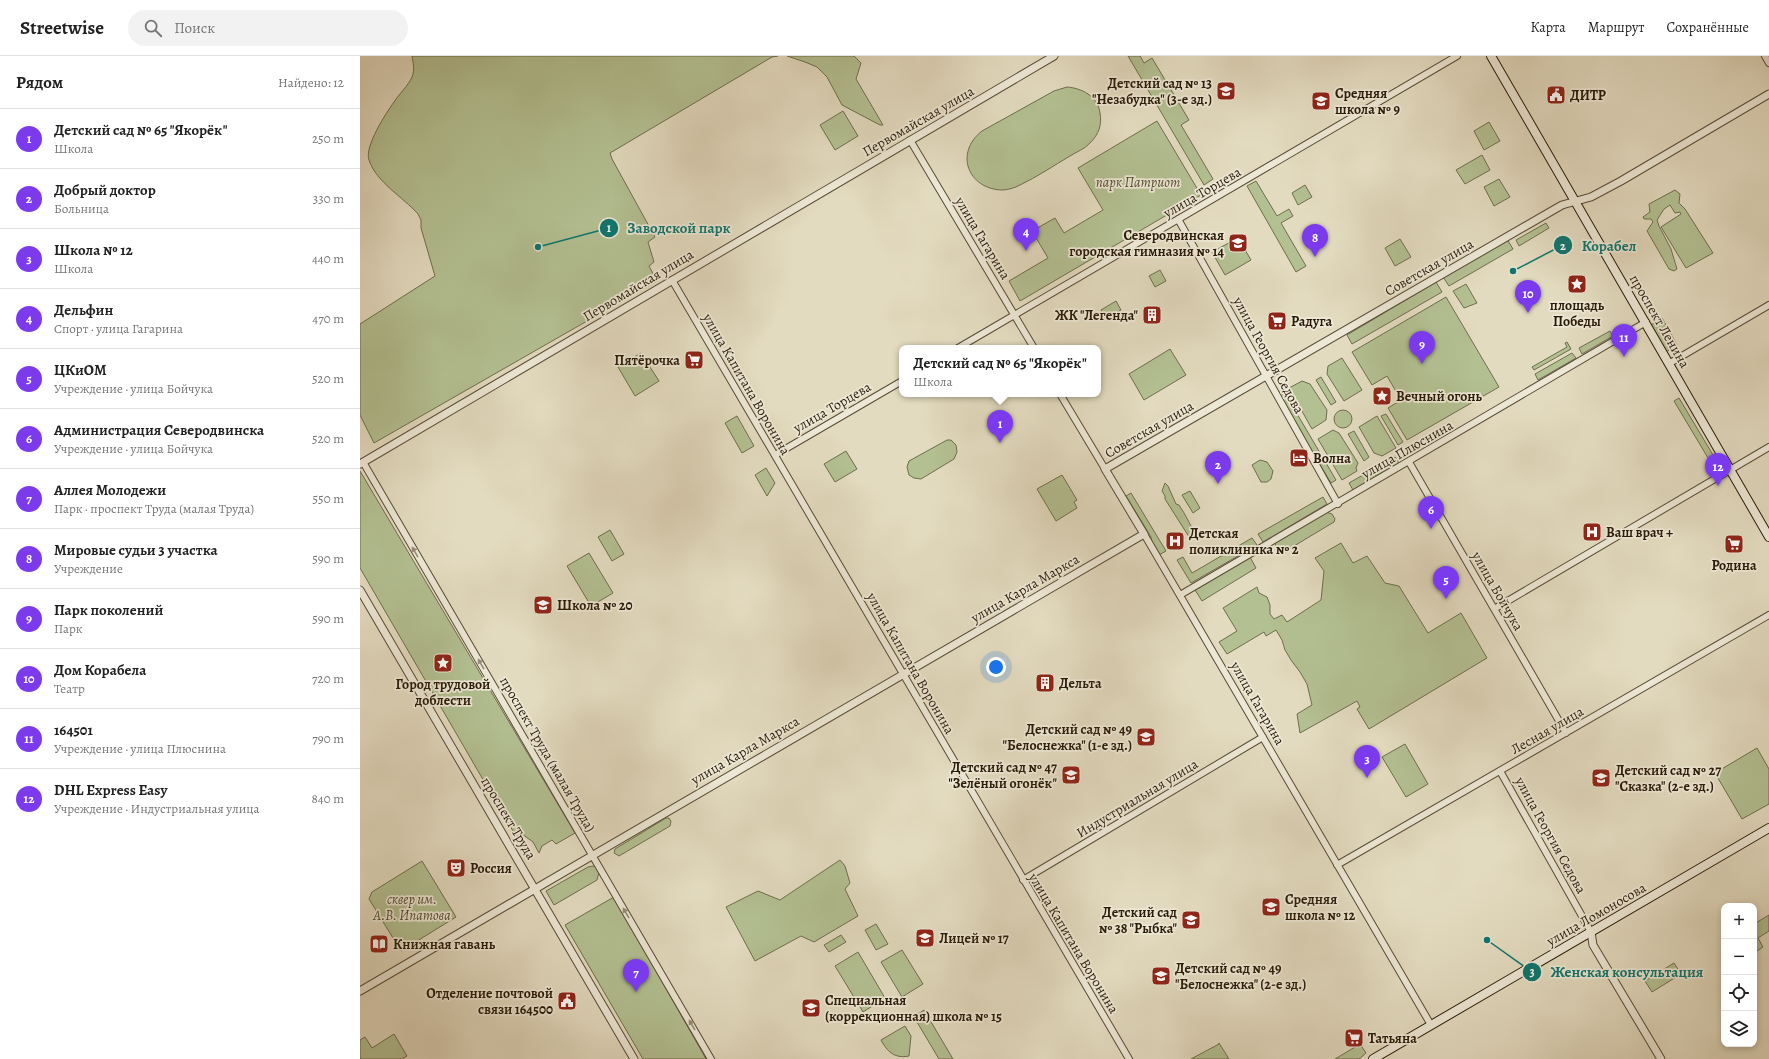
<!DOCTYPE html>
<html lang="ru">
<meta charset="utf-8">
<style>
:root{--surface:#fff;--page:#f2f2f2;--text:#222;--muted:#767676;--line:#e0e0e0;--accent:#7c3aed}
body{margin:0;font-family:Alegreya,serif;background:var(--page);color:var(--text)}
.controls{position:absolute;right:12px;bottom:12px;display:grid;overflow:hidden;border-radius:8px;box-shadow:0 2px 6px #0003}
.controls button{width:36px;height:36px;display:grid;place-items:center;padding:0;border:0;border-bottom:1px solid var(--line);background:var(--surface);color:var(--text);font:20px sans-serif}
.you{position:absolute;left:636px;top:611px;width:14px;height:14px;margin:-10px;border:3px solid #fff;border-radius:50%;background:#1a73e8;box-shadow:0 0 0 6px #1a73e833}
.badge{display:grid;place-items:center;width:26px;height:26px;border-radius:50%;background:var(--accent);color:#fff;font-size:13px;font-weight:700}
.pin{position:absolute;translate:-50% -33px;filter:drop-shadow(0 1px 2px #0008)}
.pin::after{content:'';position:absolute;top:21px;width:14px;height:12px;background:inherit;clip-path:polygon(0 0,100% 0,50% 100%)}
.popup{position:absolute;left:539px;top:289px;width:202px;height:52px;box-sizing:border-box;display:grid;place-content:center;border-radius:8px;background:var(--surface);filter:drop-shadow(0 1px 3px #0005);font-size:13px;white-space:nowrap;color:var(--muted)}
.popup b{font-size:15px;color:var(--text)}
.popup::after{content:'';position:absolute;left:50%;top:100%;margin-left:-8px;border:8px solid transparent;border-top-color:var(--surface)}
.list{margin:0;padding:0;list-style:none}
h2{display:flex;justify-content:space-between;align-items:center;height:52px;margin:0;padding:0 16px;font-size:17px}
h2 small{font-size:13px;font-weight:400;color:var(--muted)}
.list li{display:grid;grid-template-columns:26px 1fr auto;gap:12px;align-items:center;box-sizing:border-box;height:60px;padding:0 16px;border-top:1px solid var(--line)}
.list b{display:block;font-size:15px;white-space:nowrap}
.list p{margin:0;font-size:13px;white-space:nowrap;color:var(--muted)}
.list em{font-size:13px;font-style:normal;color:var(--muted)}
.icon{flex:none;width:22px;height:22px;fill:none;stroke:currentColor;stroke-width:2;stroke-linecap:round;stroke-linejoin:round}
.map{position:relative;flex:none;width:1409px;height:1003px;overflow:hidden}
header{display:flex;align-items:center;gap:24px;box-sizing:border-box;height:56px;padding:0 20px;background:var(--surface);border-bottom:1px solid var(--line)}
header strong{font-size:19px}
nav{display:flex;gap:22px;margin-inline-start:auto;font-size:14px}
.search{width:280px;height:36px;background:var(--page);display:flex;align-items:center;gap:10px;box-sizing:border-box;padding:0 14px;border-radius:22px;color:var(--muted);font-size:15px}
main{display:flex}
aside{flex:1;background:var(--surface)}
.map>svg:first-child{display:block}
.green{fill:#b3c092;stroke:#6e6e4d}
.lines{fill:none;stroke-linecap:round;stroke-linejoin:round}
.minor-casing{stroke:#584b36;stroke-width:8}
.tertiary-casing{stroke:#584b36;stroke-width:9}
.secondary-casing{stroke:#2a1b08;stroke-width:10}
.minor{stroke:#ede8d6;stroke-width:6}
.tertiary{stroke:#ede8d6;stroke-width:7}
.secondary{stroke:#ede8d6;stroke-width:8}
.oneway{fill:#958c79}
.labels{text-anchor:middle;stroke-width:3.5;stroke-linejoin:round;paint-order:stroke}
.poi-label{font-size:14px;font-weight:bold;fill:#2a1b08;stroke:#ede8d6;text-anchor:start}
.street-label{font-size:14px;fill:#2a1b08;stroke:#ede8d6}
.park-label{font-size:14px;font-style:italic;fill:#534d31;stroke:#ede8d6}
.leader{fill:none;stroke:#0f766e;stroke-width:1.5}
.callout-dot{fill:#0f766e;stroke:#ede8d6;stroke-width:1.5}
.mark-label{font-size:12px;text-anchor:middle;font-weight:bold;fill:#fff}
.callout-label{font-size:15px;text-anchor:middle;font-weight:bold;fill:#0f766e;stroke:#ede8d6;stroke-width:3.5;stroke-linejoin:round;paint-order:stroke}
</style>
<header>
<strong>Streetwise</strong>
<div class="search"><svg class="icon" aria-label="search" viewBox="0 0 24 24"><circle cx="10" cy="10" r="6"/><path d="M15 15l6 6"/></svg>Поиск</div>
<nav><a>Карта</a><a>Маршрут</a><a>Сохранённые</a></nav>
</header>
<main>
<aside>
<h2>Рядом<small>Найдено: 12</small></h2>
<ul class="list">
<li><span class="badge">1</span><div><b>Детский сад № 65 &quot;Якорёк&quot;</b><p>Школа</p></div><em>250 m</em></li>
<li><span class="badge">2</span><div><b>Добрый доктор</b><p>Больница</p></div><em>330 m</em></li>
<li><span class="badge">3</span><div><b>Школа № 12</b><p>Школа</p></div><em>440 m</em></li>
<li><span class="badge">4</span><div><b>Дельфин</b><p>Спорт · улица Гагарина</p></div><em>470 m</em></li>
<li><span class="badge">5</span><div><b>ЦКиОМ</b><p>Учреждение · улица Бойчука</p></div><em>520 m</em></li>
<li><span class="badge">6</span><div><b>Администрация Северодвинска</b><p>Учреждение · улица Бойчука</p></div><em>520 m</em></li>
<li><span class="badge">7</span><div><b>Аллея Молодежи</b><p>Парк · проспект Труда (малая Труда)</p></div><em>550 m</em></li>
<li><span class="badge">8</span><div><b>Мировые судьи 3 участка</b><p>Учреждение</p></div><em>590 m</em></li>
<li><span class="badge">9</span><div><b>Парк поколений</b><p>Парк</p></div><em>590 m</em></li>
<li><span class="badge">10</span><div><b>Дом Корабела</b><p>Театр</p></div><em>720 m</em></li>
<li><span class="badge">11</span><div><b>164501</b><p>Учреждение · улица Плюснина</p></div><em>790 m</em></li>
<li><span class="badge">12</span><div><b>DHL Express Easy</b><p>Учреждение · Индустриальная улица</p></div><em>840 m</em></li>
</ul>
</aside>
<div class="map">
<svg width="1409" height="1003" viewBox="0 0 1409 1003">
<rect width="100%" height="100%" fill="#e3dbc0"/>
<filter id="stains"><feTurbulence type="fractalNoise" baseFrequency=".005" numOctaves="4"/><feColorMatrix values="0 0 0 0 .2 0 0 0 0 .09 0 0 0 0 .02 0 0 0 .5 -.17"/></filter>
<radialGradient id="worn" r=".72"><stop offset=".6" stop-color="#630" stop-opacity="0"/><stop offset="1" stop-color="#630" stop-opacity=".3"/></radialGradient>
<path class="green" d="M52 0H418L412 1 250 97 252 103 295 181 288 186 294 206 289 210 297 225 14 387 0 359V268L75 220 61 172V164L58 158C43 141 16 126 9 104 4 91 26 57 34 46 39 38 48 30 52 21 55 14 53 7 52 0Z
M427 0H494L501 7 496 23 523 69H520L482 49 467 21 457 11 445 6Z
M768 0H780L784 7 792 2 829 64 821 69 853 123 844 129Z
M707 31C721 32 738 40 740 57 742 69 739 78 730 87 725 93 716 96 710 100 693 110 677 121 660 129 655 132 647 134 642 134 608 133 594 97 622 75L694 35Z
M483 55 498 80 475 94 460 69Z
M797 65 841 139 660 245 649 225 688 202 672 175 695 162 704 177 743 154 718 112Z
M1129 66 1140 85 1124 94 1114 75Z
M1122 99 1130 114 1105 128 1096 114Z
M1139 123 1150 141 1134 150 1124 131Z
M896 125 917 160 929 153 933 160 921 167 946 210 936 216 887 130Z
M945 129 952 141 938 149 932 137Z
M1315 134 1320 138 1319 147 1325 153 1353 197 1326 212 1301 171 1321 158 1320 156 1315 157 1310 149 1304 153 1297 164 1299 170 1311 193 1317 213 1314 215 1309 213 1287 175 1293 166 1291 163H1284L1283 161 1290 156 1289 148Z
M1186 167 1189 172 1159 190 1156 184Z
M878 182 891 204 865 219 852 196Z
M1040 183 1051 201 1035 210 1025 192Z
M1147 183 1153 193 1089 230 1083 221Z
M800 214 806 225 795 231 789 220Z
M1076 226 1082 236 992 288 987 279Z
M1106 228 1117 247 1104 252 1093 235Z
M1086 241 1139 331 1047 384 1028 352 1041 344 1027 320 1012 329 992 296Z
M756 245 761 254 745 263 741 254Z
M1302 262 1317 289 1306 296 1291 269Z
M1250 275 1253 280 1222 298 1219 292Z
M1207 286 1211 293 1174 314 1172 311 1207 291 1205 287Z
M810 293 826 319 784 344 769 318Z
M281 297 299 325 275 340 258 311Z
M1212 297 1216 302 1178 324 1175 318Z
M982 302 1002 334 984 345 967 318 968 310Z
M961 321 976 346 971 349 956 324Z
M942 325 950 328 967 354 966 364 952 373 929 332Z
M923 334 976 424 971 427 917 337Z
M1319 342 1356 404 1351 407 1314 345Z
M974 363a9 9 0 1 1 18 0a9 9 0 1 1-18 0Z
M1026 358 1043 386 1038 389 1021 360Z
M377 360 394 390 382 397 365 367Z
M1017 360 1036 392 1022 400 1014 397 999 371Z
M973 374 979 377 998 407 996 412 997 415 982 424 958 383Z
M994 375 1009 401 1004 405 988 378Z
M587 384H591L596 389 597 396 594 403 561 423 554 422 549 419 547 411 549 405Z
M486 395 497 413 475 426 464 408Z
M1035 401 1039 407 1016 420 1013 413Z
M900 404 907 406 913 415 911 423 907 426H901L892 409Z
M406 412 415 427 407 440 395 419Z
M0 415 215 777 196 788 192 784 182 790 179 797 173 786 162 778 157 782 0 512Z
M1010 415 1014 422 993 434 989 427Z
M702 419 717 444 714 446 717 452 696 465 677 433Z
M805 427 808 430 816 448 819 449C826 459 830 469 836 479L831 484 805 443V440L802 435Z
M830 435 840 452 833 457 822 439Z
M771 437 806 495 799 499 791 485V481L766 440Z
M963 441 967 448 903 486 898 478Z
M966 456 972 458 975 463 974 466 929 493 927 496H921L916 492 915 486Z
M250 474 264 498 252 505 238 481Z
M892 482 897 489 831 527 817 504 823 501 832 517Z
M981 487 993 507 1007 500 1025 527 1039 530 1068 577 1101 557 1127 602 1009 673 997 653 1000 651 997 645 940 677 937 658 952 649 947 628 940 616 931 604 925 594 922 584 916 574 906 580 904 576 867 598 859 586 877 575 863 552 897 531 899 537 907 541 910 549V558L914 563 922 559 927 566 961 544 964 515 955 502Z
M229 497 253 537 231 550 207 510Z
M890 501 896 512 842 545 835 534Z
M1045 688 1068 728 1046 741 1022 701Z
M1397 692 1409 713V748L1382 763 1355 717Z
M306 762H309L311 765 310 770 259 800 254 797 255 793Z
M480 804 485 810 490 827 485 833 498 860 454 886 441 880 395 905 366 851 398 835 420 844Z
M62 805 96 861 41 895 9 843 12 836Z
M233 810 236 811 239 816 237 824 194 849 186 835 228 811Z
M254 841 346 1003H283L205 869Z
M1409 859V875L1398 882 1403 891 1394 897V868Z
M516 868 528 888 516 894 505 874Z
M481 879 486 886 469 896 464 889Z
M542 894 563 928 542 941 521 906Z
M498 896 525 942 503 956 475 910Z
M1314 907 1321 918 1292 936 1285 925Z
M564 954 593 1003H579L554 961Z
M545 970 551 980 549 1000C534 1003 527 995 521 984Z
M34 978 47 1000 42 1003H0V984L5 981 12 992Z
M859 987 869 1003H831L859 988Z
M1000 988 1006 997 999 1003H975Z"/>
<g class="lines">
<defs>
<path id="minor" d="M1405 0 1409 7
M550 84 674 292
M818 163 978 448
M312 224 769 1003
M598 292 1097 0
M1310 307 1409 249
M700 338 745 413
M415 399 542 325
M3 406 351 1003
M1049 406 1206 677
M784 478 1071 969
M820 539 1286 266
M1134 553 1409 391
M1140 715 1231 876
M977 809 1409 559
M663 824 903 681"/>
<path id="tertiary" d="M0 408 694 0
M0 534 274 1003
M1231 876 1233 889 1301 1003
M0 935 784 478 745 413 1202 149 1231 141 1261 125 1409 38"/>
<path id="secondary" d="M1131 0 1409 481
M1013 1003 1409 772"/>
</defs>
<use href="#minor" class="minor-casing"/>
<use href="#tertiary" class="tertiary-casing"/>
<use href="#secondary" class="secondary-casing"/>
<use href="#minor" class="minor"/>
<use href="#tertiary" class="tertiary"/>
<use href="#secondary" class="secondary"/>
</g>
<defs><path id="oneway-solid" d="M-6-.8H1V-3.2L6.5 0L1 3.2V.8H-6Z"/></defs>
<g class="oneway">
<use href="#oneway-solid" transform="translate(55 496) rotate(-120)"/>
<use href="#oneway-solid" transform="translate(121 608) rotate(-120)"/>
<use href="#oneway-solid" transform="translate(266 857) rotate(-120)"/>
<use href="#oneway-solid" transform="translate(332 969) rotate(-120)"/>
</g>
<defs>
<symbol id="school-square" viewBox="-11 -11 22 22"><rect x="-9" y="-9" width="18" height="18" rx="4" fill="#8f2418" stroke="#ede8d6"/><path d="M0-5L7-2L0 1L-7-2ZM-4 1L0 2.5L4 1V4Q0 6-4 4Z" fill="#fff"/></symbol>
<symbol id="civic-square" viewBox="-11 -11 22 22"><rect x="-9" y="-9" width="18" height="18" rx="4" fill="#8f2418" stroke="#ede8d6"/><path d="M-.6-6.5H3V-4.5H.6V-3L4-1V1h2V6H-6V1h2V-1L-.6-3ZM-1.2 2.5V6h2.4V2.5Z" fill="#fff"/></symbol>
<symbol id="sight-square" viewBox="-11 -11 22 22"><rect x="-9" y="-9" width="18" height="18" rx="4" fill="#8f2418" stroke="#ede8d6"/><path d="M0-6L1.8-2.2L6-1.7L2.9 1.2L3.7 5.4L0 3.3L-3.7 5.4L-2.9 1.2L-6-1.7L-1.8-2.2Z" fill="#fff"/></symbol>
<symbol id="building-square" viewBox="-11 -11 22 22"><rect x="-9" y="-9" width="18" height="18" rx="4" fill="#8f2418" stroke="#ede8d6"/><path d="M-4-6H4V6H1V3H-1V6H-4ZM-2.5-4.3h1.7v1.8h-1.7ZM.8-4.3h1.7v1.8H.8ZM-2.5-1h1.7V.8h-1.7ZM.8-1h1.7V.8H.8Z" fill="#fff"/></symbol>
<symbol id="supermarket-square" viewBox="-11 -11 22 22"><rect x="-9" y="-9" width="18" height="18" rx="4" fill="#8f2418" stroke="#ede8d6"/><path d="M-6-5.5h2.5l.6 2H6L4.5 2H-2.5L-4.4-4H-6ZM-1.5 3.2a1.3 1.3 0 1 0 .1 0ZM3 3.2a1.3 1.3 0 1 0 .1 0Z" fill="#fff"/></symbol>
<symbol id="hotel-square" viewBox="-11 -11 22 22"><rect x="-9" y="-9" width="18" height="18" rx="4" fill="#8f2418" stroke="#ede8d6"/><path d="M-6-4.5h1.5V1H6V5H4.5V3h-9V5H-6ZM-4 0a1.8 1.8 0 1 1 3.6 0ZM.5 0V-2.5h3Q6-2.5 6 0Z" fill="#fff"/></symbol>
<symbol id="hospital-square" viewBox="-11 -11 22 22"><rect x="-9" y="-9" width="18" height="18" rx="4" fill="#8f2418" stroke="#ede8d6"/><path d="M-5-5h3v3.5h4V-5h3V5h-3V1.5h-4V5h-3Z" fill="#fff"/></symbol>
<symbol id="theatre-square" viewBox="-11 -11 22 22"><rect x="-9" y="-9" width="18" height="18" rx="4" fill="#8f2418" stroke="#ede8d6"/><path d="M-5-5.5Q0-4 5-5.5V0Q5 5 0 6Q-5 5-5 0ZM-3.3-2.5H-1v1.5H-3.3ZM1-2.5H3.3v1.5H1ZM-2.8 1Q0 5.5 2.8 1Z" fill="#fff"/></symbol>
<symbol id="library-square" viewBox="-11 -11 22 22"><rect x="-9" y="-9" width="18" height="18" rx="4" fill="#8f2418" stroke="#ede8d6"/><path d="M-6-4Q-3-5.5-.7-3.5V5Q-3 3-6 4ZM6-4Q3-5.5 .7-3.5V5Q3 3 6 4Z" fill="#fff"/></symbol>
</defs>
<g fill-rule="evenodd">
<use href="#school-square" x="855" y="24" width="22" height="22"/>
<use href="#civic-square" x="1185" y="28" width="22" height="22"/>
<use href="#school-square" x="950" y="34" width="22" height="22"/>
<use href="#school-square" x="867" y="176" width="22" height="22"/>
<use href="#sight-square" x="1206" y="217" width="22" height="22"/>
<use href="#building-square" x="781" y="248" width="22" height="22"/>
<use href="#supermarket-square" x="906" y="254" width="22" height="22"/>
<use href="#supermarket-square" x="323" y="293" width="22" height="22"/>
<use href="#sight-square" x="1011" y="329" width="22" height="22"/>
<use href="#hotel-square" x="928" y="391" width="22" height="22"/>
<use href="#hospital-square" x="1221" y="465" width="22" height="22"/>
<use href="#hospital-square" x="804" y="474" width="22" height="22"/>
<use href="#supermarket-square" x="1363" y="477" width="22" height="22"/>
<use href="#school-square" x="172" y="538" width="22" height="22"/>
<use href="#sight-square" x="72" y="596" width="22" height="22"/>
<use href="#building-square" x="674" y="616" width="22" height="22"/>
<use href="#school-square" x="775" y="670" width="22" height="22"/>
<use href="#school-square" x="700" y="708" width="22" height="22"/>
<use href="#school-square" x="1230" y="711" width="22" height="22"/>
<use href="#theatre-square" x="85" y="801" width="22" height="22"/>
<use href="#school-square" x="900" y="840" width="22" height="22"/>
<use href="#school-square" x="820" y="853" width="22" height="22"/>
<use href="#school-square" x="554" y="871" width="22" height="22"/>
<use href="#library-square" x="8" y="877" width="22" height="22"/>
<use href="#school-square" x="790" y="909" width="22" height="22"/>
<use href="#civic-square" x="196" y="934" width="22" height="22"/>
<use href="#school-square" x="440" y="941" width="22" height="22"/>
<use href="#supermarket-square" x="983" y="971" width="22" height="22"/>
</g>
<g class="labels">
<g class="poi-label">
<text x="852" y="32" text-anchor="end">Детский сад № 13<tspan x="852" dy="16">"Незабудка" (3-е зд.)</tspan></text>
<text x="975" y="42">Средняя<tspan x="975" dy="16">школа № 9</tspan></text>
<text x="1210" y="44">ДИТР</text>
<text x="864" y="184" text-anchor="end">Северодвинская<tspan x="864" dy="16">городская гимназия № 14</tspan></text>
<text x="1217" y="254" text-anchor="middle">площадь<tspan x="1217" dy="16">Победы</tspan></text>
<text x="778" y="264" text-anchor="end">ЖК "Легенда"</text>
<text x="931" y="270">Радуга</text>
<text x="320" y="309" text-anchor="end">Пятёрочка</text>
<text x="1036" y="345">Вечный огонь</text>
<text x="953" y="407">Волна</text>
<text x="1246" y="481">Ваш врач +</text>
<text x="829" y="482">Детская<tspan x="829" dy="16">поликлиника № 2</tspan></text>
<text x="1374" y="514" text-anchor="middle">Родина</text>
<text x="197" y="554">Школа № 20</text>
<text x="699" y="632">Дельта</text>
<text x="83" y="633" text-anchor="middle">Город трудовой<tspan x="83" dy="16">доблести</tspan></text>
<text x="772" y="678" text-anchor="end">Детский сад № 49<tspan x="772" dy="16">"Белоснежка" (1-е зд.)</tspan></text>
<text x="697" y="716" text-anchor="end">Детский сад № 47<tspan x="697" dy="16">"Зелёный огонёк"</tspan></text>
<text x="1255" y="719">Детский сад № 27<tspan x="1255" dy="16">"Сказка" (2-е зд.)</tspan></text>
<text x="110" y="817">Россия</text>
<text x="925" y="848">Средняя<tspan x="925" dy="16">школа № 12</tspan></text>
<text x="817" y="861" text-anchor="end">Детский сад<tspan x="817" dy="16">№ 38 "Рыбка"</tspan></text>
<text x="579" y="887">Лицей № 17</text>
<text x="33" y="893">Книжная гавань</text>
<text x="815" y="917">Детский сад № 49<tspan x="815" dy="16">"Белоснежка" (2-е зд.)</tspan></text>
<text x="193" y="942" text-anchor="end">Отделение почтовой<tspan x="193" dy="16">связи 164500</tspan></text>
<text x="465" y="949">Специальная<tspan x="465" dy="16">(коррекционная) школа № 15</tspan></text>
<text x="1008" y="987">Татьяна</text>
</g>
<g class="street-label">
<text transform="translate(558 65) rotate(-30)" y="5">Первомайская улица</text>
<text transform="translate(842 136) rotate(-30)" y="5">улица Торцева</text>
<text transform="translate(623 182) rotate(59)" y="5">улица Гагарина</text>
<text transform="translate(1069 211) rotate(-30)" y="5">Советская улица</text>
<text transform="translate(278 229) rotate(-31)" y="5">Первомайская улица</text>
<text transform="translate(1300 265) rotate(60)" y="5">проспект Ленина</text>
<text transform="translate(909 299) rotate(61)" y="5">улица Георгия Седова</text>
<text transform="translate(387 328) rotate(60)" y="5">улица Капитана Воронина</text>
<text transform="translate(472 351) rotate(-30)" y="5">улица Торцева</text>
<text transform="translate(789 373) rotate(-30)" y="5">Советская улица</text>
<text transform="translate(1047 393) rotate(-30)" y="5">улица Плюснина</text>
<text transform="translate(665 532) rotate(-30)" y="5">улица Карла Маркса</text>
<text transform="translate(1138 535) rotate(60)" y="5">улица Бойчука</text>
<text transform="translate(551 607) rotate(60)" y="5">улица Капитана Воронина</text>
<text transform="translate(898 647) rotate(60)" y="5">улица Гагарина</text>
<text transform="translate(1187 674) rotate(-30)" y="5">Лесная улица</text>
<text transform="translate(385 694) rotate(-30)" y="5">улица Карла Маркса</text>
<text transform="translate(188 698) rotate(60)" y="5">проспект Труда (малая Труда)</text>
<text transform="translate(777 742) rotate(-31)" y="5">Индустриальная улица</text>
<text transform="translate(149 762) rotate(59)" y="5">проспект Труда</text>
<text transform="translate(1191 779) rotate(61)" y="5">улица Георгия Седова</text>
<text transform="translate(1236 858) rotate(-30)" y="5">улица Ломоносова</text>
<text transform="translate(714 887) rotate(59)" y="5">улица Капитана Воронина</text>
</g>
<g class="park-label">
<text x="778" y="131">парк Патриот</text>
<text x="52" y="848">сквер им.<tspan x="52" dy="16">А.В. Ипатова</tspan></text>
</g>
</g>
<path class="leader" d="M178 191L249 172M1153 215L1203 189M1127 884L1172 916"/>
<g class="callout-dot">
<circle cx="178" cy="191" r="4"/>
<circle cx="1153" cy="215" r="4"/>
<circle cx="1127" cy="884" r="4"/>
<circle cx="249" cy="172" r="10"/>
<circle cx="1203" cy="189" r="10"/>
<circle cx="1172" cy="916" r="10"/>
</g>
<g class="mark-label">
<text x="249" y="176">1</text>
<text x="1203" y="194">2</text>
<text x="1172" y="920">3</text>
</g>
<g class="callout-label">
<text x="319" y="177">Заводской парк</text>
<text x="1249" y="195">Корабел</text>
<text x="1267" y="921">Женская консультация</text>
</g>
<rect width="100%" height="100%" filter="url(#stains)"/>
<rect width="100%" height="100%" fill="url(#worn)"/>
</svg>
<div class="controls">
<button>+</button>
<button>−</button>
<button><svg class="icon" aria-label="locate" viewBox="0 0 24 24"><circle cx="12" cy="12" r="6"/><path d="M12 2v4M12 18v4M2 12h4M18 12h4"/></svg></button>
<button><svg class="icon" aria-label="layers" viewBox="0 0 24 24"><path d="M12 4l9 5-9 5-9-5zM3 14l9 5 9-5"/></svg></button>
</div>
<div class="you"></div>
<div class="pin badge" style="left:640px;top:387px">1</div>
<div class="popup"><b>Детский сад № 65 &quot;Якорёк&quot;</b>Школа</div>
<div class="pin badge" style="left:858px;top:428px">2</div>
<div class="pin badge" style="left:1007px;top:722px">3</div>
<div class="pin badge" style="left:666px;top:195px">4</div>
<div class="pin badge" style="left:1086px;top:543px">5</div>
<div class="pin badge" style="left:1071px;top:473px">6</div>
<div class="pin badge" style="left:276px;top:936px">7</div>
<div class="pin badge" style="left:955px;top:201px">8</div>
<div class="pin badge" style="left:1062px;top:308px">9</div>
<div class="pin badge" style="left:1168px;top:257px">10</div>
<div class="pin badge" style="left:1264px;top:301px">11</div>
<div class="pin badge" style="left:1358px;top:430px">12</div>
</div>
</main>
